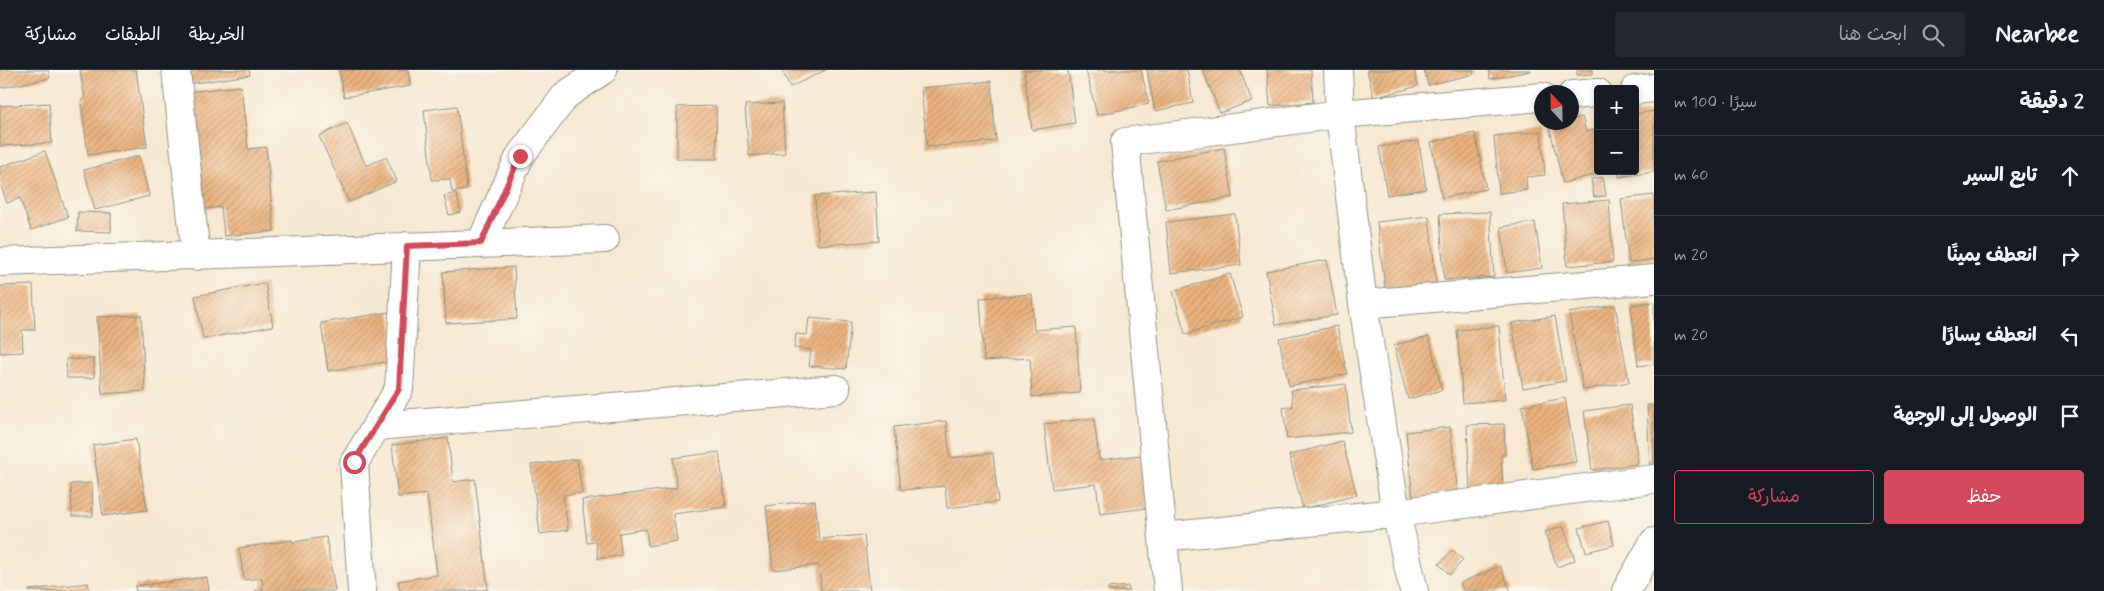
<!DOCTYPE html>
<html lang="ar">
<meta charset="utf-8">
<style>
:root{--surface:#171b24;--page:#242831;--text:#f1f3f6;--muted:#9ea1a6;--line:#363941;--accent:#d1495b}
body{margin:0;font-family:Mynerve,"Playpen Sans Arabic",sans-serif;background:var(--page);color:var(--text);direction:rtl}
.controls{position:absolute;right:15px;top:15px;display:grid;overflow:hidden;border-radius:5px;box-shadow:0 2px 8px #0003}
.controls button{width:45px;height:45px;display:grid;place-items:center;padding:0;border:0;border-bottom:1px solid var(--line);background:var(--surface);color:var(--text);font:25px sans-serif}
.compass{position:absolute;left:1534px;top:15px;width:45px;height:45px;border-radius:50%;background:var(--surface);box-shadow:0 2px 8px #0003;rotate:338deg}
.stop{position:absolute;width:15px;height:15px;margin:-11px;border:4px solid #d1495b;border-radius:50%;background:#fff}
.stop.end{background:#d1495b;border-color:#fff;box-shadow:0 1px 5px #0008}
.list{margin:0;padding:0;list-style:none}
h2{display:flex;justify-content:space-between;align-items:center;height:65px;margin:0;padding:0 20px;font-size:21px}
h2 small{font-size:16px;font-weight:400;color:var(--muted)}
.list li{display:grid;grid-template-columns:32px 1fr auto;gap:15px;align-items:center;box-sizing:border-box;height:80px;padding:0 20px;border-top:1px solid var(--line)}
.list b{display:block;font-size:19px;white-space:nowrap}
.list em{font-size:16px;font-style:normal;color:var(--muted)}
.actions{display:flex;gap:10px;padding:15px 20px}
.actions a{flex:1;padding:11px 0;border:1px solid var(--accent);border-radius:5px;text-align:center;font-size:18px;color:var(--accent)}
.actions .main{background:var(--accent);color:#fff}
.icon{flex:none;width:28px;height:28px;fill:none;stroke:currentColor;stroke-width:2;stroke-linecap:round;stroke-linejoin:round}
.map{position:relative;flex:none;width:1654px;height:521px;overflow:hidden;direction:ltr}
header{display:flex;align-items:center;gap:30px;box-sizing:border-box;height:70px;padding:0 25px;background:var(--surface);border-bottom:1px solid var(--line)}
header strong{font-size:24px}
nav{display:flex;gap:28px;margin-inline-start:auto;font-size:18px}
.search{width:350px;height:45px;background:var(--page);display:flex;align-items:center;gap:12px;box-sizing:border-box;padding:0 18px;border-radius:5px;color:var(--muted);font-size:19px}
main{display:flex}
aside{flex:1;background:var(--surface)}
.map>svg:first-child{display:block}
.building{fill:url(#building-hatch)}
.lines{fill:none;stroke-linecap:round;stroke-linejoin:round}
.minor-casing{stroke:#8b9283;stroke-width:30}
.minor{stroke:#fff;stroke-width:28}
.route{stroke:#d1495b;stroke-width:6}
</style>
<header>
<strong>Nearbee</strong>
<div class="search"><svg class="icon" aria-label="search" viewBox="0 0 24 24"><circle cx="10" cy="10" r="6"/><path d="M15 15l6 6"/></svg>ابحث هنا</div>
<nav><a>الخريطة</a><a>الطبقات</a><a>مشاركة</a></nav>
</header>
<main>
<aside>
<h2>2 دقيقة<small>سيرًا · 100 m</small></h2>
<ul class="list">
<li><svg class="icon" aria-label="ahead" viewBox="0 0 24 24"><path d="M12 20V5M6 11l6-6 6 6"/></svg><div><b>تابع السير</b></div><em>60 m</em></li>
<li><svg class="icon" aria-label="right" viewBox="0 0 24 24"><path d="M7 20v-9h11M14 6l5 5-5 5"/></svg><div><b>انعطف يمينًا</b></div><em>20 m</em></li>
<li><svg class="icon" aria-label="left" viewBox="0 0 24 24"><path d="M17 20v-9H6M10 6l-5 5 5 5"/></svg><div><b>انعطف يسارًا</b></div><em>20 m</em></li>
<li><svg class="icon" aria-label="arrive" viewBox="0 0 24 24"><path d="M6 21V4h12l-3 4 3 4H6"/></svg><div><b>الوصول إلى الوجهة</b></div></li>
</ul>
<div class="actions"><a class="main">حفظ</a><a>مشاركة</a></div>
</aside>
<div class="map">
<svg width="1654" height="521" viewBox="0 0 1654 521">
<defs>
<pattern id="building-hatch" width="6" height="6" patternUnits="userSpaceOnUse" patternTransform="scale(1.25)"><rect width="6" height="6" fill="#ecb380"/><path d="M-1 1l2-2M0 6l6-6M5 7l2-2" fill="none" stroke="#bf936a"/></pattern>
</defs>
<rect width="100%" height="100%" fill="#fbf7ec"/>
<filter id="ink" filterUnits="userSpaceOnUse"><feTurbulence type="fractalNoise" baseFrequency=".02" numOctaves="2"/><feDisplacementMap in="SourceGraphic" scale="10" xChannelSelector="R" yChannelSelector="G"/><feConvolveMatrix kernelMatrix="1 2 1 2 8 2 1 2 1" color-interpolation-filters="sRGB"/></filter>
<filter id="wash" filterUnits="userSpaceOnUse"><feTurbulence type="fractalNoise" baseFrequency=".0096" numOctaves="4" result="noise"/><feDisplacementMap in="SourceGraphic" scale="20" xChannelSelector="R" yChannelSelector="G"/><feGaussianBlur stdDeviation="1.12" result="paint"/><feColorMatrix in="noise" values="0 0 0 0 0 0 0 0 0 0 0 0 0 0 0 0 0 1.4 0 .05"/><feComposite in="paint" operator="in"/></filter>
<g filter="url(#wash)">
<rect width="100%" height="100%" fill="#f7e8d2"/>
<g id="blocks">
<path class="building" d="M0 0H48L50 8 0 18Z
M80 0H136L147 77 88 85 81 30 85 29Z
M185 0H249L250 5 187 14Z
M339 0H408L410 16 344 27Z
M782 0H826L790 17Z
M1024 0H1068L1075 53 1032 60Z
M1086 0H1141L1149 34 1097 45Z
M1147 0H1187L1193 33 1155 41Z
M1203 0H1240L1252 31 1220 43Z
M1267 0H1311L1313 32 1270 36Z
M1367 0H1414L1418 16 1374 28Z
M1424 0H1473L1474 4 1428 15Z
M1489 0H1531V1L1490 9Z
M1577 0H1593V4L1577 5Z
M991 11 996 71 927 77 921 18Z
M241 16 248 79 266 77 274 161 224 166 221 137 200 140 187 22Z
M49 33 52 73 0 76V36Z
M782 33 785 83 749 86 745 35Z
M457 36 467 120 452 122 450 109 432 110 424 40Z
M716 36 717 89H677V37Z
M1654 41V102L1619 107 1618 101H1635V44Z
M1582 47 1586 62 1594 60 1598 74V101L1605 102 1563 113 1549 55 1572 52V50Z
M347 53 366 96 386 87 397 111 349 132 319 66Z
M1541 61 1545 105 1526 107 1527 120 1499 123 1494 66Z
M1475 63 1486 119 1442 128 1431 72Z
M1419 71 1426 119 1387 125 1379 77Z
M1224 78 1233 127 1166 140 1157 91Z
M45 81 68 147 31 160 20 128 7 133 0 113V97Z
M139 86 149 126 95 140 84 100Z
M1603 107 1606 126 1594 127 1591 109Z
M876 122 879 171 818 175 815 126Z
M456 123 461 142 449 145 444 126Z
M1654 125V189L1629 193 1621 129Z
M1609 130 1613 192 1567 196 1562 134Z
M78 142 111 143V162L77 161Z
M1490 142 1494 207 1444 210 1440 144Z
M1235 144 1241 195 1171 203 1166 152Z
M1429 146 1437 220 1386 226 1377 152Z
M1535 152 1542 198 1507 203 1501 157Z
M1327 190 1337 245 1276 255 1266 201Z
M514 197 517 249 446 253 443 202Z
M1230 204 1243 247 1185 264 1173 221Z
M265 213 273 256 203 269 195 226Z
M33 215 35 260H22L23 282 0 283V216Z
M1032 224 1034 260 1076 257 1080 323 1032 327 1030 288 984 291 980 228Z
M1654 232V294L1638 296 1631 235Z
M1615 235 1629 312 1583 320 1569 243Z
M390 242 398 290 328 301 321 253Z
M141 245 145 321 102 324 97 247Z
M1555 246 1566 311 1523 318 1512 253Z
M809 248 851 252 846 299 809 296 811 280 794 278 796 264 807 265Z
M1337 256 1347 304 1289 316 1279 268Z
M1499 256 1505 330 1463 333 1457 260Z
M1429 267 1442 320 1408 329 1394 275Z
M66 289H94V308H67Z
M1346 314 1351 362 1287 369 1283 338 1293 336 1291 320Z
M1565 328 1576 392 1533 399 1522 336Z
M1630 335 1638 394 1592 400 1584 341Z
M1647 335H1654V403H1650Z
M1094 348 1099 390 1141 385 1147 438 1100 444 1096 414 1052 419 1044 354Z
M946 351 950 388 993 383 998 432 947 438 945 416 901 420 894 357Z
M1504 354 1505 385H1501L1503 419 1470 421 1467 355Z
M1450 357 1458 424 1413 429 1406 362Z
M448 368 453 412 475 409 488 519 467 521H400L398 511 437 505 427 424 398 427 392 375Z
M136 369 147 440 103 446 93 375Z
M1342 371 1357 425 1303 439 1289 385Z
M719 382 726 437 673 444 677 471 648 476 646 459 619 463 621 485 598 489 596 472 587 473 582 430 677 418 673 388Z
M577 389 582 423 563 425 568 460 540 464 531 395Z
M92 413 93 446H72L71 414Z
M815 430 819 469 864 465 870 521H821L819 495 773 500 766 436Z
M1608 451 1614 475 1586 482 1579 458Z
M1563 456 1575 490 1557 497 1545 462Z
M326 467 335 521H255L263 519 262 508 244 510 239 478 292 470V472Z
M1453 480 1463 490 1450 505 1439 494Z
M1500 496 1511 521H1464L1460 513Z
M207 507 209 521H136L135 516Z
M88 513 89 521H29V520Z
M1128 516 1129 521H1109L1108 518Z"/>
</g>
</g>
<g filter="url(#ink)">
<use href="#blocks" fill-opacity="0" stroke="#8b9283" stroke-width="1"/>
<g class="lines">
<defs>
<path id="minor" d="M176 0 196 186
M1338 0 1340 44 1363 234
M1635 20 1654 18
M1572 25 1598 23
M481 173 520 86 566 25 603 0
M0 192C202 186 403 176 605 169
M376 356 836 319
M1163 467 1396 443 1654 409
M362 521 354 393 399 319 407 176
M1168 521 1125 72 1340 44 1542 27
M1414 521 1396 443 1363 234 1654 209
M1626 521 1654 472"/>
</defs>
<use href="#minor" class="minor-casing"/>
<use href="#minor" class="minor"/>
</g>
</g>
<g class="lines" filter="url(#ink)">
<path class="route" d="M354 392 399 319 407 176 481 173 520 86"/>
</g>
</svg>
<div class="controls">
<button>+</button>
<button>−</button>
</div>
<svg class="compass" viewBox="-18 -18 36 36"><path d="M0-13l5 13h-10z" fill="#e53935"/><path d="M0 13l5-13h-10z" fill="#9ea1a6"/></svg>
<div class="stop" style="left:354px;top:392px"></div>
<div class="stop end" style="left:520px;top:86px"></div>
</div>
</main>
